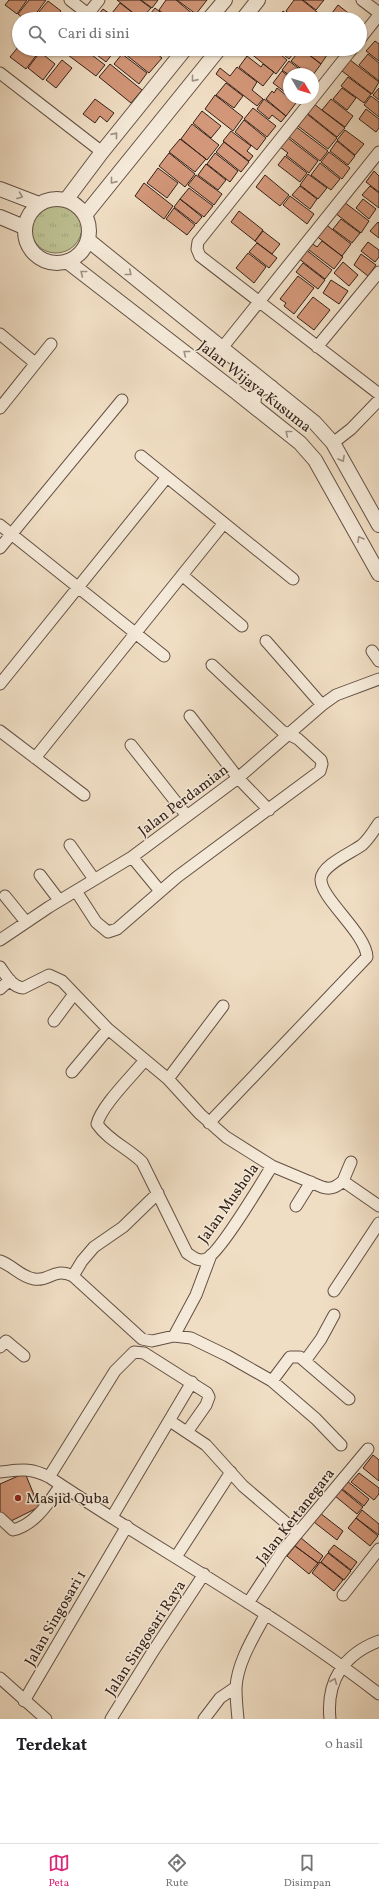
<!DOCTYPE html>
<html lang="id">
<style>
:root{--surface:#fff;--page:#f6f6f6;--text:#202124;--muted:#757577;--line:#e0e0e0;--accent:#db2777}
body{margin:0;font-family:Vollkorn,serif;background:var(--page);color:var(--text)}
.compass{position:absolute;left:283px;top:68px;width:36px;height:36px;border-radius:50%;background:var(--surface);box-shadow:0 1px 3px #0004;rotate:128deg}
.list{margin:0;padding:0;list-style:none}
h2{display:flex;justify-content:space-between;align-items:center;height:52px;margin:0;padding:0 16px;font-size:17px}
h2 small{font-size:13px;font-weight:400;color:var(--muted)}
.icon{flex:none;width:22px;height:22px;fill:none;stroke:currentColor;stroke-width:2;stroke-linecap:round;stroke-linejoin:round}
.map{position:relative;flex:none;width:379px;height:1719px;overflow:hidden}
.search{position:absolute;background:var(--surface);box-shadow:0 1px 3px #0004;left:12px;right:12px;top:12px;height:44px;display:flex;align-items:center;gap:10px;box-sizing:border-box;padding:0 14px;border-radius:22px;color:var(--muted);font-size:15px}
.sheet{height:124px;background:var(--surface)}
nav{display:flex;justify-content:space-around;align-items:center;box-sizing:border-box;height:56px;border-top:1px solid var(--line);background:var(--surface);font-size:11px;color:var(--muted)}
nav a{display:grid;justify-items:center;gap:2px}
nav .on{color:var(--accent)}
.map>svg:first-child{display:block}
.grass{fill:url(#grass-tufts);stroke:#787056}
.building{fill:#d39779;stroke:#342119}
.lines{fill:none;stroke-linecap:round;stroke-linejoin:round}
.minor-casing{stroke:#635044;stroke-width:13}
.tertiary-casing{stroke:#635044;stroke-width:16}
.minor{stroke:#f5ead9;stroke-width:11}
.tertiary{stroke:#f5ead9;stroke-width:14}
.oneway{stroke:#9e9083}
.poi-dot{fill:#8f2418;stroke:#f5ead9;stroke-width:1.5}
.labels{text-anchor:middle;stroke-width:3;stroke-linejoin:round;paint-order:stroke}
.street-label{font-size:15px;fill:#342119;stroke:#f5ead9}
.poi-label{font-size:15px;fill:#342119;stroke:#f5ead9;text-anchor:start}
</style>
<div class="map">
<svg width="379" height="1719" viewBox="0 0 379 1719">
<defs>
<pattern id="grass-tufts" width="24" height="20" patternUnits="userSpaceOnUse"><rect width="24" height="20" fill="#bdc092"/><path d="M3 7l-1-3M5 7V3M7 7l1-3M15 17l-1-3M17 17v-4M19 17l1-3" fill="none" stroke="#a3a57d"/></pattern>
</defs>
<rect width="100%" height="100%" fill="#f0dec4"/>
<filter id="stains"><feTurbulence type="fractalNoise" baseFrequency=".005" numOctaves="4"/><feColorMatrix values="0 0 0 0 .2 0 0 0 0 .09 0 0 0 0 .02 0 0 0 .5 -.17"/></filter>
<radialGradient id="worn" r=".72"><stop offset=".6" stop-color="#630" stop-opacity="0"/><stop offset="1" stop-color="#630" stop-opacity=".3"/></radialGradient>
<path class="grass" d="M30 227a26 26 0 1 1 52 0a26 26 0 1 1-52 0Z"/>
<path class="building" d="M9 0H27L17 14 5 5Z
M29 0H46L32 19H24L18 14Z
M117 0H140L151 8 141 19Z
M141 0H158L152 8Z
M166 0H176L194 15 190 19H170L159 10Z
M177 0H207L196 14Z
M294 0H302L322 16 319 19H295L286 11Z
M303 0H324L316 10Z
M48 1 61 11 54 19H33Z
M120 3 141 19H120L112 13Z
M338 5 356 19H331L329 17Z
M155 8 169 19H146Z
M103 9 117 19H95Z
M283 11 294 19H277Z
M375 41 379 44V61L366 51Z
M19 46V49H41L26 69 10 57Z
M73 49H84L105 65 96 76 68 55Z
M89 49H108L113 53 106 62Z
M129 49H151L162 58 149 73 125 54Z
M152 49H166L161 56Z
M252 49H274L287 60 276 74 249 52Z
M276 49H297L289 59Z
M301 49 321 64 313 75 308 74 291 61Z
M302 49H319L327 55 321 64Z
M320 49H332L328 55Z
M40 52 55 64 43 80 28 68Z
M122 54 147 73 139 84 114 64Z
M368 54 379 63V81L359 65Z
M247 56 261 67 263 64 274 72 263 86 239 67Z
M62 60 72 68 56 88 46 80Z
M350 60 379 82 372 94 342 71Z
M289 61 306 74 289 75 282 70Z
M110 64 142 90 131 103 99 77Z
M237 67 257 82 252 90 263 99 257 106 216 74 220 68 230 76Z
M282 71 289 77V95L273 83Z
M348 77 371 94 364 103 341 86Z
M226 83 243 96 234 108 216 95Z
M277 88 296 103 286 116 266 99 272 91 274 93Z
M342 88 356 98 347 110 333 99Z
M379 88V100L373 95Z
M215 95 243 117 233 131 205 109Z
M371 96 379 102V117L364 105Z
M95 99 114 113 107 122 100 116 95 123 83 114Z
M264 99 286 116 281 122 272 115 269 119 257 109Z
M331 99 353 116 345 127 322 110Z
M314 104 345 128 337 137 307 113Z
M253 108 276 126 267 137 244 119Z
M366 109 379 119V128L376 132 359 119Z
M202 111 221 126 211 138 193 123Z
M307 114 337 138 328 149 298 126Z
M244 120 266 138 257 150 235 132Z
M192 124 219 145 207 160 181 139Z
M295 126 328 151 320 161 288 136Z
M345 130 364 144 355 155 337 140Z
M231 131 251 146 247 151 253 156 249 161 223 141Z
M288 138 318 161 309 173 286 155 288 153 280 147Z
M180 139 206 159 195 172 169 152Z
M337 141 355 156 348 165 330 151Z
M224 142 249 162 241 172 216 152Z
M329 152 350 168 342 179 321 162Z
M169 153 195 174 185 187 159 166Z
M215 153 238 171 230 182 207 164Z
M285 156 307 173 300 182 278 165Z
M320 163 340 179 331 190 311 175Z
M206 164 226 180 218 190 198 175Z
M158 168 178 183 167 198 147 183Z
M374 171 379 176V192L366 182Z
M308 174 327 188 318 199 300 185Z
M196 175 222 194 214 205 188 185Z
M265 175 289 195 280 206 256 187Z
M144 183 173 206 164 219 135 196Z
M300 186 317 199 310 209 292 195Z
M370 186 379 193V208L362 195Z
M189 188 213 206 204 217 180 199Z
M290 196 314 214 307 224 283 205Z
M180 199 202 217 196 224 174 207Z
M363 199 376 209 369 219 356 208Z
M344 202 369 221 361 233 335 213Z
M174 208 195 225 187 235 166 219Z
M239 211 263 230 255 241 231 222Z
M341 219 360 233 352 243 333 229Z
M378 222 379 223V238L370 231Z
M324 223 351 244 342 256 315 235Z
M263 231 280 244 272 254 255 241Z
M322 241 343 257 334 269 305 247 310 242 317 247Z
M368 242 379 250V257L375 262 361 251Z
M257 243 277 258 269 268 249 252Z
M305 249 332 270 325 279 298 258Z
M248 253 266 267 254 283 236 268Z
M361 254 376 265 368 276 354 265Z
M343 262 358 275 349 286 334 273Z
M303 263 325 280 318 289 296 272Z
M298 276 314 288 294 314 284 306 286 303 280 299Z
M331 280 348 291 339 304 323 293Z
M313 297 330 310 314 330 297 317Z
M373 1455 379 1460V1481L363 1468Z
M25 1473 39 1507 5 1524 0 1512V1484Z
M359 1473 379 1488V1494L374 1500 351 1482Z
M347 1481 369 1499 364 1506 341 1488Z
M341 1489 363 1507 357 1514 335 1496Z
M362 1510 379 1524V1535L356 1518Z
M320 1513 343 1531 337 1540 314 1522Z
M356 1518 378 1536 370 1546 348 1528Z
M301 1538 323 1556 318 1563 295 1546Z
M334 1545 357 1562 351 1570 328 1552Z
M295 1546 318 1563 309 1574 287 1556Z
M328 1553 351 1571 344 1580 321 1562Z
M320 1562 343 1580 334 1591 312 1573Z"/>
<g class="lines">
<defs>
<path id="minor" d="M70 0 88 14
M362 0 379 13
M84 19 99 0
M360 39 379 15
M0 73 102 152
M313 98 198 242 197 249 200 256 379 394
M313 98 352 49
M0 334 35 363
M317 347 379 272
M222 348 379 152
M0 408 51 344
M333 443 351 429 379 400
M141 456 293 579
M0 525 164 656
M0 548 122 400
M182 575 242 626
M266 641 322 705
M372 651 379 661
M0 684 167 477
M190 716 238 778 269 810
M0 731 84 795
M131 745 187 816
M35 758 224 523
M70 845 94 879
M132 857 160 891
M40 875 59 900
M76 891 96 922 108 932 117 929 177 877 320 771 322 764 321 760 298 739 282 731 212 665
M5 896 26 922
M0 940 49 907 132 857 238 778 322 705 336 695 379 679
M0 967C6 975 12 987 23 988L49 975 62 981 108 1029 168 1079 200 1114 226 1137 272 1166 322 1187C331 1190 336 1187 343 1181L379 1206
M0 989 10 980
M54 1021 74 994
M145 1060C133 1075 101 1106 97 1124 108 1140 129 1149 142 1162L187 1253C193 1257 198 1262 206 1259 220 1253 262 1182 272 1166
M72 1072 108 1029
M168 1079 223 1006
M209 1123 367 957C366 933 320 898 321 879 322 865 351 853 362 845 369 839 374 830 379 823
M343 1181 351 1162
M296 1206 311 1182
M0 1261C12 1265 21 1277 34 1279 50 1282 52 1267 73 1276L142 1339 152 1341 174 1336 191 1338 228 1356 272 1381 316 1419 341 1445
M73 1276 82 1261 94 1247 123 1227 158 1193
M334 1291 379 1223
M174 1336 196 1295 211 1255
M0 1347 6 1341 24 1356
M305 1361 321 1339 334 1315
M272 1381 290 1357H300L349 1399
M170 1421 206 1445 243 1486 298 1533
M0 1472C21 1470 29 1467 49 1477 158 1550 275 1613 379 1694
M49 1477 115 1371 134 1352 144 1353 207 1393 209 1397 206 1405 187 1432
M112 1517 192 1382
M0 1518 13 1530C35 1525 49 1502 61 1485
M176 1557 231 1472
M343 1595 379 1549
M248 1603 281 1553 368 1449
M0 1678 46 1719
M24 1701 127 1526
M111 1719 152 1653 204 1574
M204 1719 220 1698 236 1687
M238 1719C237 1709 236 1698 236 1688 237 1663 254 1636 266 1614
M330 1719C326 1681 344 1654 379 1641"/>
<path id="tertiary" d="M209 19 225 0
M243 19 258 0
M0 189 39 204
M25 231a32 32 0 1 1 64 0a32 32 0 1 1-64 0Z
M66 200 102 152 185 49
M85 215 219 49
M0 217 24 227
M88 240 315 423 333 443 379 525
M68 262 236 392 300 443 315 460 379 574
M254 406C252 394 258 386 271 387"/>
</defs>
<use href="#minor" class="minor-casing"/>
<use href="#tertiary" class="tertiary-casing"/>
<use href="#minor" class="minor"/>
<use href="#tertiary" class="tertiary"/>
</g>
<defs><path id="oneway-chevron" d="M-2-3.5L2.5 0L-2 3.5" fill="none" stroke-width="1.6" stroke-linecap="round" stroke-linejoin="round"/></defs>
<g class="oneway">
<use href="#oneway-chevron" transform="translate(194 79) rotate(129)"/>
<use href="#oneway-chevron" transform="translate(115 135) rotate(-51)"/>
<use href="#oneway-chevron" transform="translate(113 181) rotate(129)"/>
<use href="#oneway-chevron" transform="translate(20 196) rotate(21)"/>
<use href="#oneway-chevron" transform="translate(83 273) rotate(-142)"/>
<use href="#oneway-chevron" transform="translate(129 273) rotate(39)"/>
<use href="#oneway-chevron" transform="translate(186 353) rotate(-142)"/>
<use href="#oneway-chevron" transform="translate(288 433) rotate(-141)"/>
<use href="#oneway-chevron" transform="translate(342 459) rotate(61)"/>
<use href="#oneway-chevron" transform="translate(360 539) rotate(-119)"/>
<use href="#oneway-chevron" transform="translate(334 1681) rotate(-68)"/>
</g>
<circle class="poi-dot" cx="18" cy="1498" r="4"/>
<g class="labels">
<g class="street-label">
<text transform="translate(255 386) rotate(38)" y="5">Jalan Wijaya Kusuma</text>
<text transform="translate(183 800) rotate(-37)" y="5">Jalan Perdamian</text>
<text transform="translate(228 1203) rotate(-55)" y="5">Jalan Mushola</text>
<text transform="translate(295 1516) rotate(-52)" y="5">Jalan Kertanegara</text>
<text transform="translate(55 1618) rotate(-60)" y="5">Jalan Singosari 1</text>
<text transform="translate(145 1638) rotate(-57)" y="5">Jalan Singosari Raya</text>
</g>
<g class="poi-label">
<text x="26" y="1503">Masjid Quba</text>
</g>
</g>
<rect width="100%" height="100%" filter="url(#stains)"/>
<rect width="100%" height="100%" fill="url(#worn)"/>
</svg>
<svg class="compass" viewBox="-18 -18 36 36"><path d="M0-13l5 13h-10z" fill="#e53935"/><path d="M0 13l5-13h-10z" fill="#757577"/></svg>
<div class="search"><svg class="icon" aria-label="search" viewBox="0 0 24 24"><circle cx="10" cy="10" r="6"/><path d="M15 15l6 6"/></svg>Cari di sini</div>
</div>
<section class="sheet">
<h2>Terdekat<small>0 hasil</small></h2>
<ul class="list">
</ul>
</section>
<nav>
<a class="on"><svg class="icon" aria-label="map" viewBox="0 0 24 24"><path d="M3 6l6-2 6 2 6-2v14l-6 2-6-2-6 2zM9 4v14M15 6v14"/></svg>Peta</a>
<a><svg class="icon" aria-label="directions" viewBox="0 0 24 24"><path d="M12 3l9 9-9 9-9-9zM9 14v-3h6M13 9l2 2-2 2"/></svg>Rute</a>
<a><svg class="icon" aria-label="saved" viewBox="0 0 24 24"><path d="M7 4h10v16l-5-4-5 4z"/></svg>Disimpan</a>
</nav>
